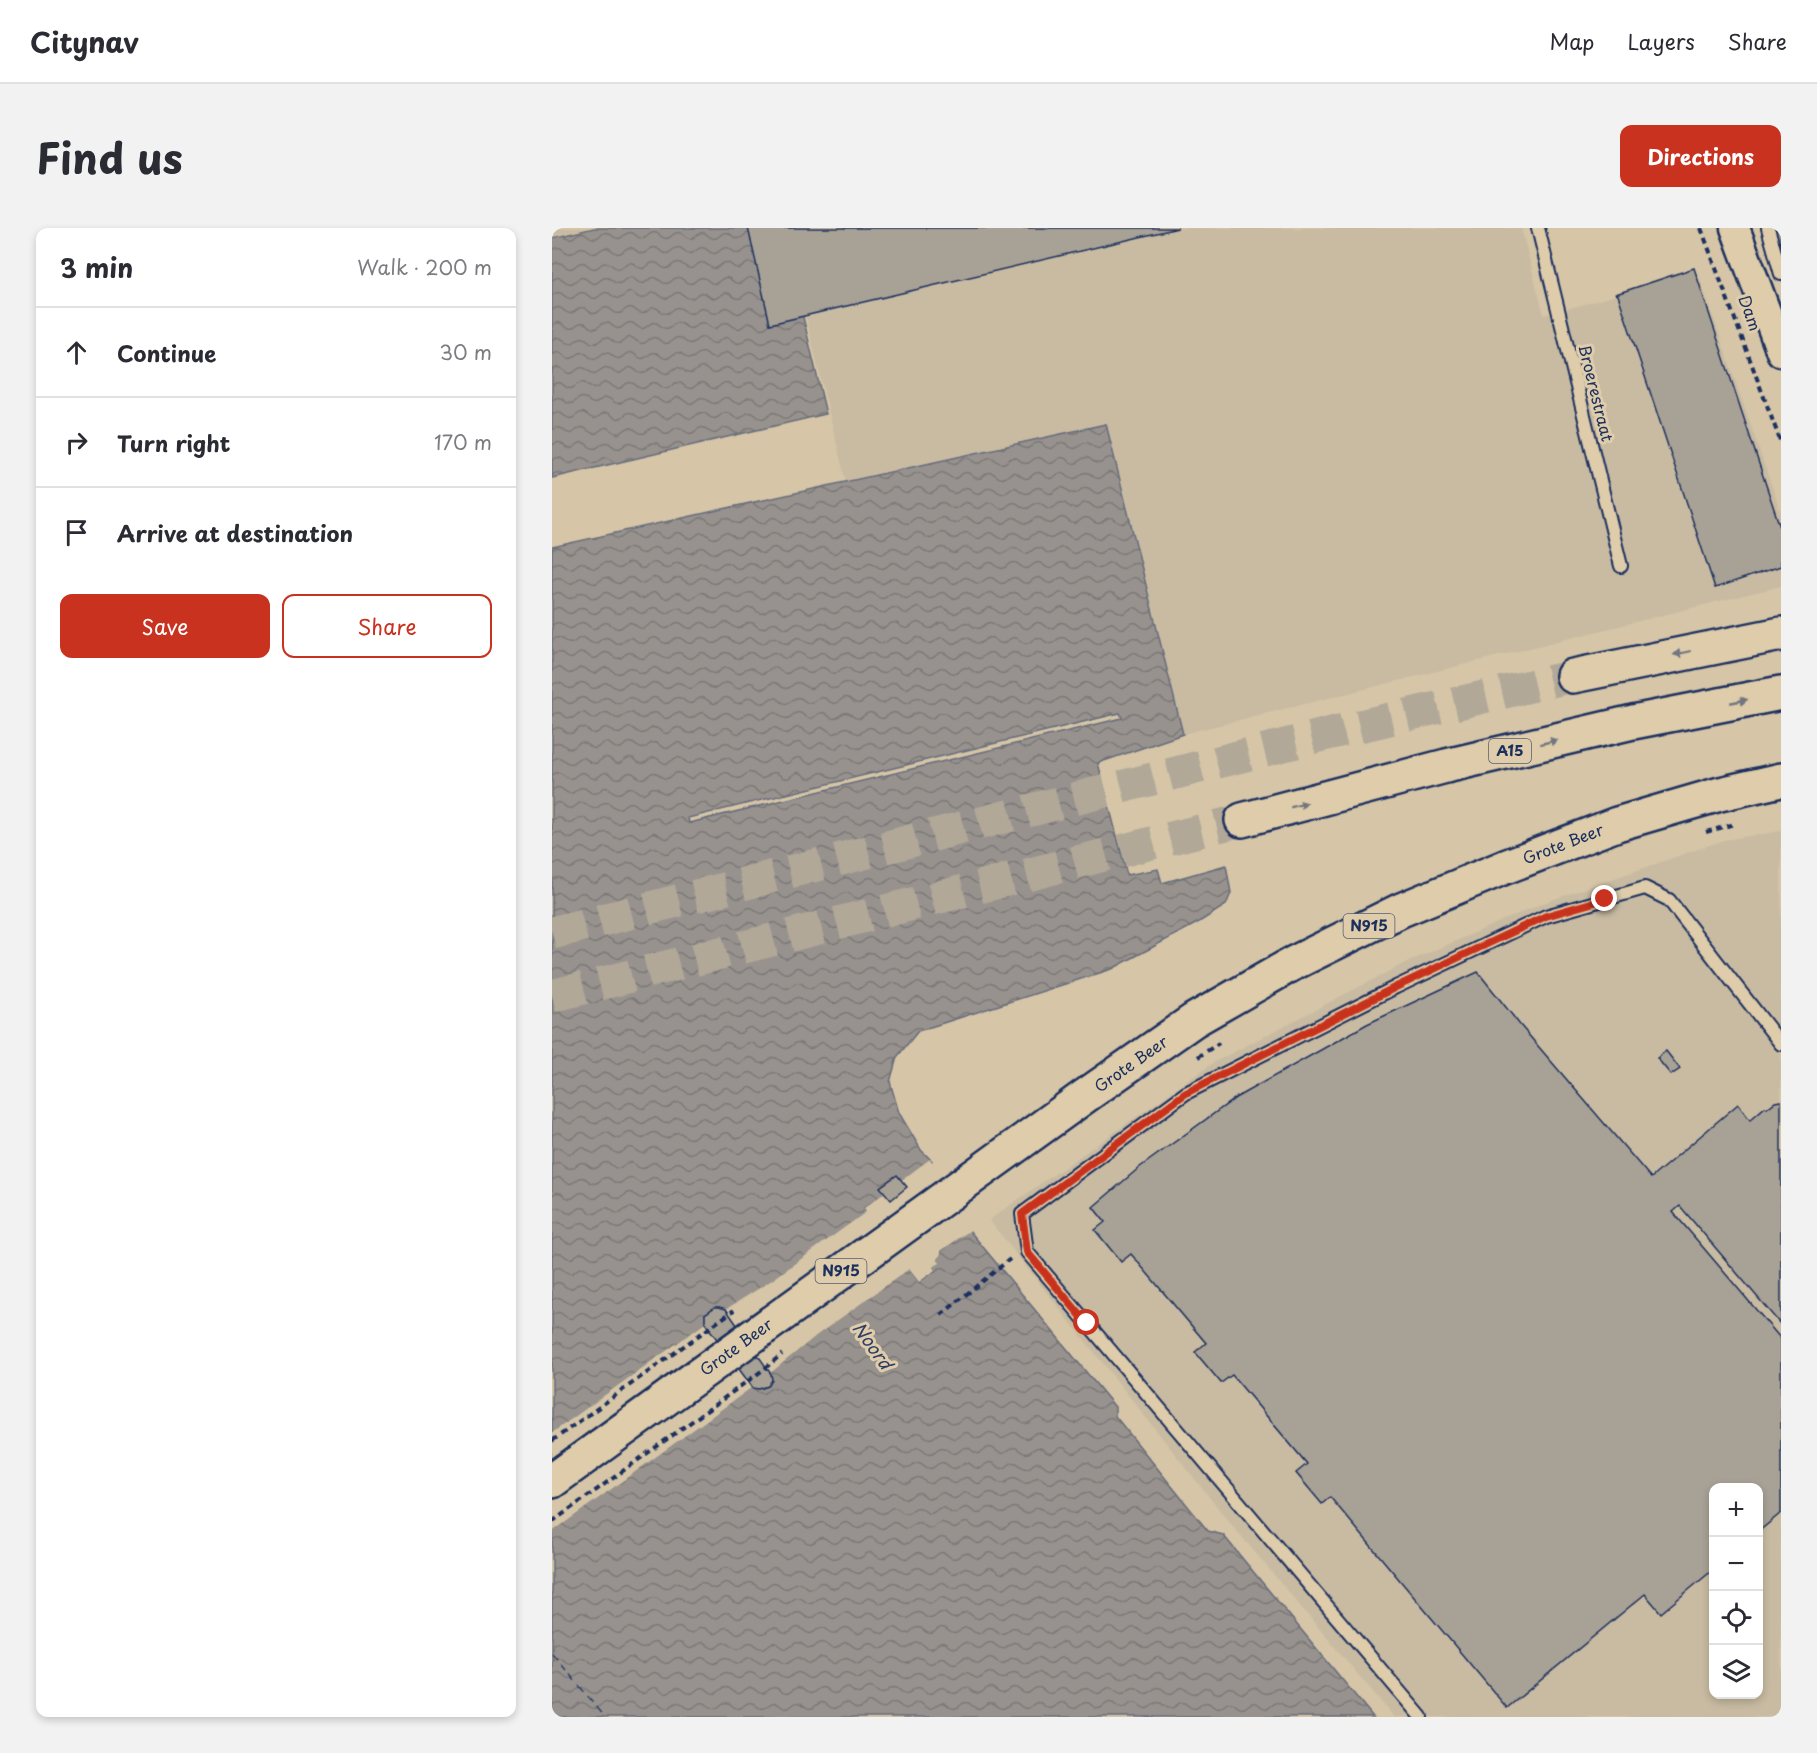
<!DOCTYPE html>
<meta charset="utf-8">
<style>
:root{--surface:#fff;--page:#f2f2f3;--text:#2b2b33;--muted:#7c7c81;--line:#e1e1e2;--accent:#c8321e}
body{margin:0;font-family:"Playpen Sans",sans-serif;background:var(--page);color:var(--text)}
.controls{position:absolute;right:18px;bottom:18px;display:grid;overflow:hidden;border-radius:12px;box-shadow:0 3px 9px #0003}
.controls button{width:54px;height:54px;display:grid;place-items:center;padding:0;border:0;border-bottom:2px solid var(--line);background:var(--surface);color:var(--text);font:30px sans-serif}
.stop{position:absolute;width:18px;height:18px;margin:-14px;border:4px solid #c8321e;border-radius:50%;background:#fff}
.stop.end{background:#c8321e;border-color:#fff;box-shadow:0 2px 6px #0008}
.list{margin:0;padding:0;list-style:none}
h2{display:flex;justify-content:space-between;align-items:center;height:78px;margin:0;padding:0 24px;font-size:26px}
h2 small{font-size:20px;font-weight:400;color:var(--muted)}
.list li{display:grid;grid-template-columns:39px 1fr auto;gap:18px;align-items:center;box-sizing:border-box;height:90px;padding:0 24px;border-top:2px solid var(--line)}
.list b{display:block;font-size:22px;white-space:nowrap}
.list em{font-size:20px;font-style:normal;color:var(--muted)}
.actions{display:flex;gap:12px;padding:18px 24px}
.actions a{flex:1;padding:14px 0;border:2px solid var(--accent);border-radius:12px;text-align:center;font-size:21px;color:var(--accent)}
.actions .main{background:var(--accent);color:#fff}
.icon{flex:none;width:33px;height:33px;fill:none;stroke:currentColor;stroke-width:2;stroke-linecap:round;stroke-linejoin:round}
.map{position:relative;flex:none;width:1229px;height:1489px;overflow:hidden;border-radius:12px}
header{display:flex;align-items:center;gap:36px;box-sizing:border-box;height:84px;padding:0 30px;background:var(--surface);border-bottom:2px solid var(--line)}
header strong{font-size:28px}
nav{display:flex;gap:33px;margin-inline-start:auto;font-size:21px}
.intro{display:flex;align-items:center;justify-content:space-between;box-sizing:border-box;height:144px;padding:0 36px}
h1{margin:0;font-size:42px}
.button{padding:15px 27px;border-radius:12px;background:var(--accent);color:#fff;font-size:21px;font-weight:700}
main{display:flex;gap:36px;padding:0 36px}
aside{flex:1;background:var(--surface);border-radius:12px;box-shadow:0 3px 9px #0003}
.map>svg:first-child{display:block}
.built{fill:#c8bba2;fill-rule:evenodd}
.water{fill:url(#water-waves);stroke:#656a7b;stroke-width:1.5;fill-rule:evenodd}
.pier{fill:#d6c6a7}
.lines{fill:none;stroke-linecap:round;stroke-linejoin:round}
.ferry{stroke:#2e3e65;stroke-width:1.5;stroke-dasharray:8 6;stroke-linecap:butt}
.building{fill:#a8a195;stroke:#1b2f5e;stroke-width:1.5}
.motorway-tunnel{stroke:#b1a898;stroke-width:33;stroke-dasharray:33 16;stroke-linecap:butt}
.service-casing{stroke:#1b2f5e;stroke-width:16}
.tertiary-casing{stroke:#1b2f5e;stroke-width:33}
.primary-casing{stroke:#1b2f5e;stroke-width:38}
.motorway-casing{stroke:#1b2f5e;stroke-width:38}
.path{stroke:#1b2f5e;stroke-width:4;stroke-dasharray:6 4.5;stroke-linecap:butt}
.service{stroke:#deccaa;stroke-width:12}
.tertiary{stroke:#deccaa;stroke-width:28}
.primary{stroke:#deccaa;stroke-width:33}
.motorway{stroke:#deccaa;stroke-width:33}
.oneway{fill:#737680}
.route{stroke:#c8321e;stroke-width:8}
.labels{text-anchor:middle;stroke-width:6;stroke-linejoin:round;paint-order:stroke}
.shield{fill:#deccaa;stroke:#565e75;stroke-width:1.5}
.shield-label{font-size:15px;font-weight:bold;fill:#1b2f5e}
.street-label{font-size:16px;fill:#1b2f5e;stroke:#deccaa}
.water-label{font-size:18px;font-style:italic;fill:#2e3e65;stroke:#deccaa}
</style>
<header>
<strong>Citynav</strong>
<nav><a>Map</a><a>Layers</a><a>Share</a></nav>
</header>
<div class="intro"><h1>Find us</h1><a class="button">Directions</a></div>
<main>
<aside>
<h2>3 min<small>Walk · 200 m</small></h2>
<ul class="list">
<li><svg class="icon" aria-label="ahead" viewBox="0 0 24 24"><path d="M12 20V5M6 11l6-6 6 6"/></svg><div><b>Continue</b></div><em>30 m</em></li>
<li><svg class="icon" aria-label="right" viewBox="0 0 24 24"><path d="M7 20v-9h11M14 6l5 5-5 5"/></svg><div><b>Turn right</b></div><em>170 m</em></li>
<li><svg class="icon" aria-label="arrive" viewBox="0 0 24 24"><path d="M6 21V4h12l-3 4 3 4H6"/></svg><div><b>Arrive at destination</b></div></li>
</ul>
<div class="actions"><a class="main">Save</a><a>Share</a></div>
</aside>
<div class="map">
<svg width="1229" height="1489" viewBox="0 0 1229 1489">
<defs>
<pattern id="water-waves" width="16" height="10" patternUnits="userSpaceOnUse" patternTransform="scale(1.5)"><rect width="16" height="10" fill="#97928e"/><path d="M0 5q4-4 8 0t8 0" fill="none" stroke="#7a7877"/></pattern>
</defs>
<rect width="100%" height="100%" fill="#d6c6a7"/>
<filter id="ink" filterUnits="userSpaceOnUse"><feTurbulence type="fractalNoise" baseFrequency=".0167" numOctaves="2"/><feDisplacementMap in="SourceGraphic" scale="12" xChannelSelector="R" yChannelSelector="G"/><feConvolveMatrix kernelMatrix="1 2 1 2 8 2 1 2 1" color-interpolation-filters="sRGB"/></filter>
<g filter="url(#ink)">
<path class="built" d="M0 0H36L0 8Z
M232 0H969L992 87 1146 45 1229 285V358L631 506 554 196 294 254Z
M1229 603V1489H842L673 1289 437 992 661 835 851 736 991 675 1172 612ZM1162 1260H1206V1466H1162Z"/>
<path class="water" d="M42 0H230L274 186 0 250V10Z
M554 196 631 506 546 535 575 647 606 641 610 655 674 637 679 665 674 677 647 694 560 741 366 803 345 829 338 854 347 885 369 922 380 933 312 980 367 1054 383 1043 381 1039 386 1032 388 1024 417 1002 563 1179V1188L656 1303 671 1307 821 1489H0V319ZM568 485 570 490 137 595 136 590ZM163 1079H167L174 1081 219 1146 220 1152 217 1158 207 1161 201 1160 153 1095V1086Z"/>
<path class="pier" d="M378 931 381 935 316 980 368 1050 379 1042 378 1038 384 1034 386 1021 415 1000 420 1001 389 1023V1025L386 1032 388 1035 381 1039 383 1042 367 1054 357 1041 265 1107 216 1147 171 1083 220 1052 314 984 312 980Z
M156 1093 203 1157 0 1304V1205Z"/>
<g class="lines">
<path class="ferry" d="M0 1425 53 1489"/>
</g>
<path class="building" d="M196 0H626L218 96Z
M1222 0H1229V23Z
M1142 40 1228 299 1229 311V338L1163 360 1066 67 1064 66Z
M926 744 968 797 1099 950 1186 876 1198 892 1213 879 1215 880 1223 874 1229 873V1097L1128 978 1121 984 1229 1111V1285L1206 1304V1260H1162V1341L1109 1385 1093 1366 955 1480 778 1269 770 1276 744 1245 755 1236 680 1147 669 1155 643 1124 654 1115 579 1026 569 1034 543 1002 553 994 541 979 588 939 685 869 815 796Z
M1114 823 1128 841 1119 847 1105 830Z
M345 947 355 959 339 972 328 959Z
M163 1079H167L174 1081 219 1146 220 1152 216 1158 207 1161 201 1160 153 1095V1086Z"/>
<g class="lines">
<path class="motorway-tunnel" d="M0 705 795 501 1021 448
M0 768 690 592"/>
<defs>
<path id="service" d="M986 0 1069 338
M1216 0 1229 46
M869 1489 475 1024 470 986 634 865 844 759 994 688 1093 660 1117 672 1229 816"/>
<path id="tertiary" d="M1183 0 1229 124"/>
<path id="primary" d="M0 1253 533 868 642 792 740 736 849 682 953 639 1065 596 1168 566 1229 552"/>
<path id="motorway" d="M1021 448 1229 406
M690 592 894 538 1081 494 1229 465"/>
</defs>
<use href="#service" class="service-casing"/>
<use href="#tertiary" class="tertiary-casing"/>
<use href="#primary" class="primary-casing"/>
<use href="#motorway" class="motorway-casing"/>
<path class="path" d="M1149 0 1229 215
M1154 604 1182 596
M646 829 667 815
M389 1087 458 1031
M0 1213 182 1082
M0 1294 211 1142 230 1126"/>
<use href="#service" class="service"/>
<use href="#tertiary" class="tertiary"/>
<use href="#primary" class="primary"/>
<use href="#motorway" class="motorway"/>
</g>
<defs><path id="oneway-solid" d="M-6-.8H1V-3.2L6.5 0L1 3.2V.8H-6Z" transform="scale(1.5)"/></defs>
<g class="oneway">
<use href="#oneway-solid" transform="translate(1130 425) rotate(168)"/>
<use href="#oneway-solid" transform="translate(1187 473) rotate(-11)"/>
<use href="#oneway-solid" transform="translate(997 514) rotate(-13)"/>
<use href="#oneway-solid" transform="translate(747 577) rotate(-15)"/>
</g>
</g>
<g class="lines" filter="url(#ink)">
<path class="route" d="M535 1095 475 1024 470 986 634 865 844 759 994 688 1053 671"/>
</g>
<g class="labels">
<g class="shield">
<rect x="937" y="511" width="42" height="24" rx="4.5"/>
<rect x="791.5" y="686" width="51" height="24" rx="4.5"/>
<rect x="263.5" y="1031" width="51" height="24" rx="4.5"/>
</g>
<g class="shield-label">
<text x="958" y="528">A15</text>
<text x="817" y="703">N915</text>
<text x="289" y="1048">N915</text>
</g>
<g class="street-label">
<text transform="translate(1198 85) rotate(71)" y="6">Dam</text>
<text transform="translate(1044 165) rotate(76)" y="6">Broerestraat</text>
<text transform="translate(1011 616) rotate(-21)" y="6">Grote Beer</text>
<text transform="translate(579 836) rotate(-35)" y="6">Grote Beer</text>
<text transform="translate(184 1119) rotate(-36)" y="6">Grote Beer</text>
</g>
<g class="water-label">
<text transform="translate(320 1118) rotate(54)" y="6">Noord</text>
</g>
</g>
</svg>
<div class="controls">
<button>+</button>
<button>−</button>
<button><svg class="icon" aria-label="locate" viewBox="0 0 24 24"><circle cx="12" cy="12" r="6"/><path d="M12 2v4M12 18v4M2 12h4M18 12h4"/></svg></button>
<button><svg class="icon" aria-label="layers" viewBox="0 0 24 24"><path d="M12 4l9 5-9 5-9-5zM3 14l9 5 9-5"/></svg></button>
</div>
<div class="stop" style="left:535px;top:1095px"></div>
<div class="stop end" style="left:1053px;top:671px"></div>
</div>
</main>
